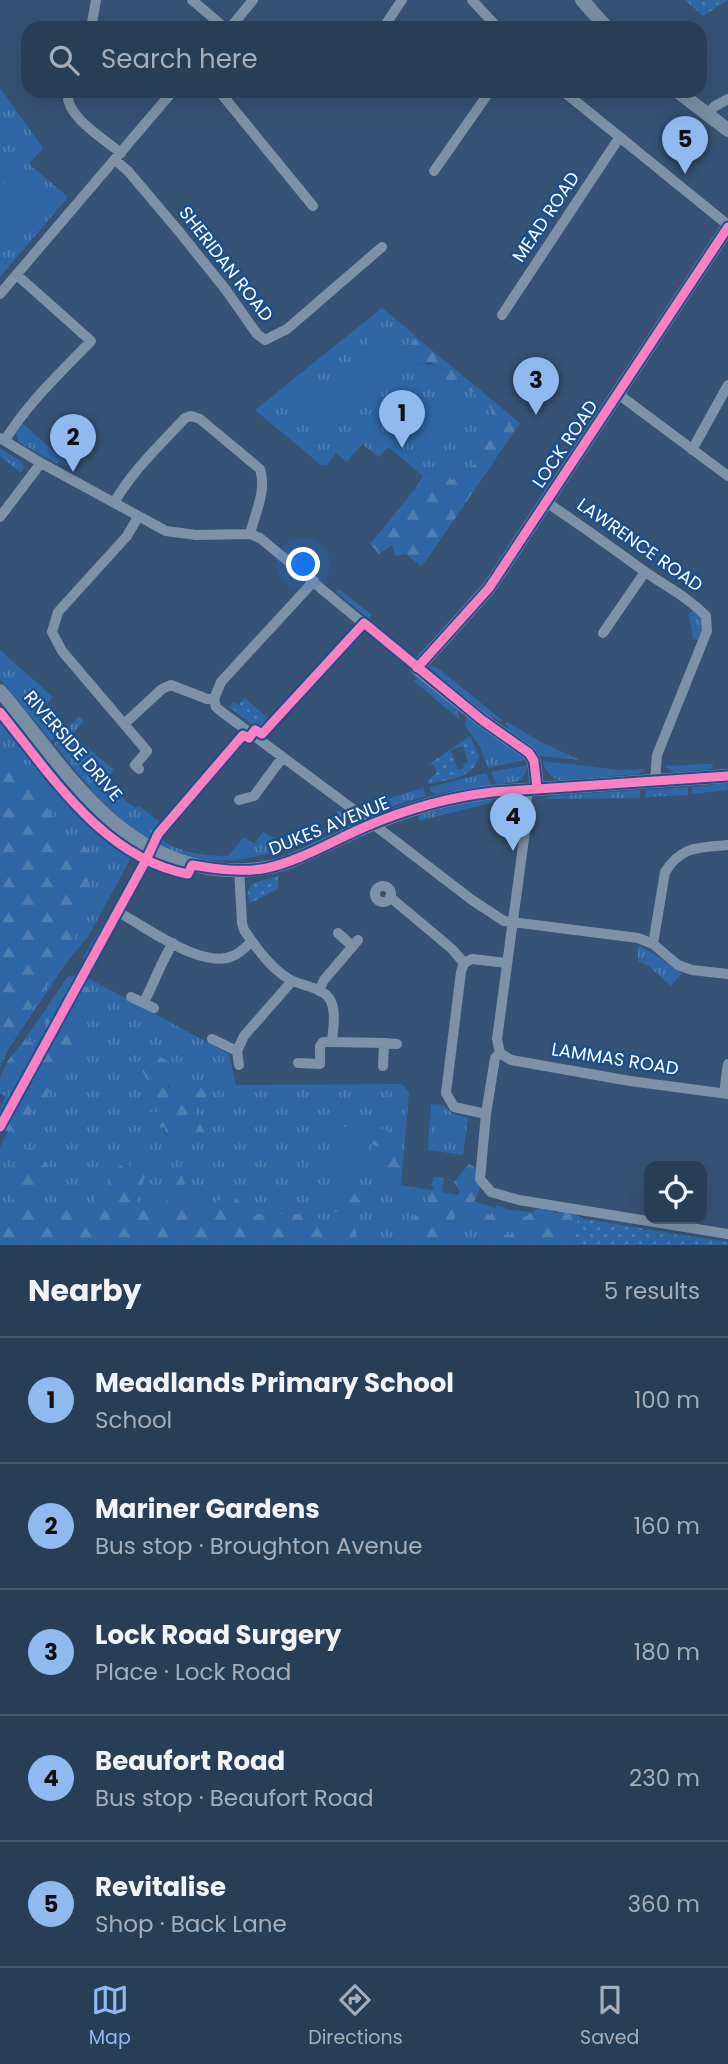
<!DOCTYPE html>
<meta charset="utf-8">
<style>
:root{--surface:#283e57;--page:#344961;--text:#f1f3f6;--muted:#a5aeba;--line:#44576d;--accent:#90b9f0}
body{margin:0;font-family:Poppins,sans-serif;background:var(--page);color:var(--text)}
.controls{position:absolute;right:21px;bottom:21px;display:grid;overflow:hidden;border-radius:14px;box-shadow:0 7px 28px #0002}
.controls button{width:63px;height:63px;display:grid;place-items:center;padding:0;border:0;border-bottom:2px solid var(--line);background:var(--surface);color:var(--text);font:35px sans-serif}
.you{position:absolute;left:304px;top:565px;width:24px;height:24px;margin:-18px;border:5px solid #fff;border-radius:50%;background:#1a73e8;box-shadow:0 0 0 10px #1a73e833}
.badge{display:grid;place-items:center;width:46px;height:46px;border-radius:50%;background:var(--accent);color:#111;font-size:23px;font-weight:700}
.pin{position:absolute;translate:-50% -58px;filter:drop-shadow(0 2px 4px #0008)}
.pin::after{content:'';position:absolute;top:37px;width:24px;height:21px;background:inherit;clip-path:polygon(0 0,100% 0,50% 100%)}
.list{margin:0;padding:0;list-style:none}
h2{display:flex;justify-content:space-between;align-items:center;height:91px;margin:0;padding:0 28px;font-size:30px}
h2 small{font-size:23px;font-weight:400;color:var(--muted)}
.list li{display:grid;grid-template-columns:46px 1fr auto;gap:21px;align-items:center;box-sizing:border-box;height:126px;padding:0 28px;border-top:2px solid var(--line)}
.list b{display:block;font-size:26px;white-space:nowrap}
.list p{margin:0;font-size:23px;white-space:nowrap;color:var(--muted)}
.list em{font-size:23px;font-style:normal;color:var(--muted)}
.icon{flex:none;width:38px;height:38px;fill:none;stroke:currentColor;stroke-width:2;stroke-linecap:round;stroke-linejoin:round}
.map{position:relative;flex:none;width:728px;height:1245px;overflow:hidden}
.search{position:absolute;background:var(--surface);box-shadow:0 7px 28px #0002;left:21px;right:21px;top:21px;height:77px;display:flex;align-items:center;gap:18px;box-sizing:border-box;padding:0 24px;border-radius:21px;color:var(--muted);font-size:26px}
.sheet{height:721px;background:var(--surface)}
nav{display:flex;justify-content:space-around;align-items:center;box-sizing:border-box;height:98px;border-top:2px solid var(--line);background:var(--surface);font-size:19px;color:var(--muted)}
nav a{display:grid;justify-items:center;gap:4px}
nav .on{color:var(--accent)}
.map>svg:first-child{display:block}
.grass{fill:url(#grass-tufts);fill-rule:evenodd}
.forest{fill:url(#forest-firs)}
.park{fill:url(#park-dots);fill-rule:evenodd}
.pitch{fill:#2f66a5}
.lines{fill:none;stroke-linecap:round;stroke-linejoin:round}
.street{stroke:#7d92a8;stroke-width:10}
.secondary{stroke:#798da4;stroke-width:14}
.cycleway-casing{stroke:#1b4f8f;stroke-width:13}
.cycleway{stroke:#ff80c0;stroke-width:9}
.labels{text-anchor:middle;stroke-width:5;stroke-linejoin:round;paint-order:stroke}
.street-label{font-size:18px;fill:#fff;stroke:#1b4f8f}
</style>
<div class="map">
<svg width="728" height="1245" viewBox="0 0 728 1245">
<defs>
<pattern id="grass-tufts" width="24" height="20" patternUnits="userSpaceOnUse" patternTransform="scale(1.75)"><rect width="24" height="20" fill="#2f66a5"/><path d="M3 7l-1-3M5 7V3M7 7l1-3M15 17l-1-3M17 17v-4M19 17l1-3" fill="none" stroke="#4e7db2"/></pattern>
<pattern id="forest-firs" width="22" height="20" patternUnits="userSpaceOnUse" patternTransform="scale(1.75)"><rect width="22" height="20" fill="#2f66a5"/><path d="M5 1l3.5 6h-7zM16 11l3.5 6h-7z" fill="#4e7db2"/></pattern>
<pattern id="park-dots" width="8" height="8" patternUnits="userSpaceOnUse" patternTransform="scale(1.75)"><rect width="8" height="8" fill="#2f66a5"/><path d="M2 2h.1M6 6h.1" fill="none" stroke="#4e7db2" stroke-width="1.8" stroke-linecap="round"/></pattern>
</defs>
<rect width="100%" height="100%" fill="#365274"/>
<path class="grass" d="M0 88 43 148 29 164 68 197 0 277Z
M382 308 416 336 410 346 417 364C434 362 453 370 457 389L473 392 492 410 489 440 475 464 451 480 426 472 423 476 388 447 379 457 362 444 347 462 336 453 327 465H321L255 410Z
M22 423 68 464 67 466 60 462 58 464 18 442 16 433Z
M0 448 22 462 24 468 21 473 0 456Z
M339 589 372 615 369 619 336 592Z
M694 610C705 620 704 627 699 640L693 639 689 614Z
M0 650 53 697 39 713 59 731 51 741 0 679Z
M429 665 439 669 502 720 501 722 492 717 489 719 430 671Z
M417 677 458 710 459 719 414 681Z
M79 716 84 720 72 735 114 770 104 783 135 808 139 806 163 824 149 839C108 814 84 781 54 744Z
M466 716 520 754 526 760 488 768 480 747 466 727Z
M0 721 75 813 131 858 89 935 67 962 9 1048 0 1067Z
M507 722 543 743 580 760 540 756 532 747 506 730 508 727 505 725Z
M543 761 620 770 646 769 638 774 559 780C549 776 545 771 543 761Z
M713 764 712 769 674 772 664 766Z
M527 765C526 784 512 783 496 784L491 772Z
M486 773 491 785 435 794 431 792 430 787Z
M727 783 728 790 692 794V787Z
M688 787V795L645 797 647 790Z
M423 788 426 796 374 812 369 811 368 808 393 797Z
M640 790V798L544 799 551 796Z
M492 799 491 803 419 821V815L466 803Z
M338 810 346 816V823L328 831 325 828Z
M321 829 325 832C266 857 216 876 155 843L159 838C177 852 205 856 228 856L244 837 254 844 263 832C286 847 299 843 321 829Z
M123 892 126 893 86 968 83 957Z
M638 946C655 952 666 964 682 973L671 986 649 966 638 961Z
M86 977 229 1054 236 1085 402 1084 409 1093 401 1185 453 1194 495 1208 578 1218 573 1245H10L0 1235V1147ZM173 1065 168 1092 177 1090 195 1109 193 1119 166 1138 159 1114V1105ZM381 1148 402 1162 399 1178 379 1176 382 1157Z
M41 1016 50 1029 42 1045 24 1040Z
M7 1062 4 1079 14 1089 0 1122V1109L6 1096 0 1094V1078Z
M431 1104 443 1105 453 1114 468 1118 463 1155 428 1150Z"/>
<path class="forest" d="M416 337 520 423 428 558 421 566 406 554 396 556 392 546 379 554 370 544 415 489 425 472 451 480 475 464 489 440 492 410 473 392 457 389 455 381 444 385 440 378 445 370 430 362 417 364 411 361 410 346Z
M19 765 52 814 48 833 82 842 95 863 70 955 26 1016 0 1057V772Z
M76 975 88 989 89 1005 76 1013 83 1036 79 1056 67 1062 56 1049 59 1034 50 1029 41 1016 67 977Z
M24 1040 48 1047 58 1057C61 1095 35 1100 19 1130L4 1131 2 1119 14 1089 4 1079 7 1062Z
M145 1055C162 1056 171 1059 178 1076L168 1085V1092L177 1090 188 1080 203 1084 207 1099 195 1109 193 1119 199 1122 205 1133 194 1137 167 1138 164 1127 150 1130 143 1120 152 1111 159 1113V1105L138 1062Z
M383 1129 393 1132 400 1143 396 1155 402 1162 399 1187 394 1192 386 1188 379 1176 382 1157 381 1148 372 1144 371 1131Z
M36 1147 47 1164 36 1182 33 1204 45 1210 93 1204 97 1192 111 1182 109 1172 119 1164 126 1169 131 1167 130 1159 140 1155 146 1174 136 1203C150 1206 161 1209 171 1197L163 1186 171 1177 182 1176 187 1189 185 1201 193 1206 211 1211 224 1194H234L247 1214H307L323 1220 332 1232 346 1218 354 1222 358 1245H0V1217L9 1216C16 1195 12 1201 11 1183 10 1172 18 1159 23 1150Z
M469 1164 475 1167 481 1185 476 1198 469 1208 476 1214 485 1212 491 1216 497 1205 505 1208 507 1221 502 1224 499 1232 510 1236 519 1217 527 1216 543 1205 555 1213 568 1210 591 1223 595 1245H474L479 1240 481 1227 458 1211 449 1229 453 1242 451 1245H382L390 1238 401 1237 417 1212 423 1217 431 1216 427 1207 429 1194 434 1188 431 1185 434 1177H444L442 1192 444 1205 451 1201 460 1192 454 1182Z
M354 1193 360 1201 358 1212H335L329 1203 336 1196Z"/>
<path class="park" d="M685 0H728L703 16Z
M245 698 271 721 261 731 229 707 234 702 238 705Z
M470 736 479 756C474 779 449 779 429 784L428 781 437 772 433 764 425 767ZM463 746 468 762 463 764 464 768 458 770 451 750Z
M278 876V889C269 893 257 901 249 903L248 891 252 883Z
M578 1218 728 1242V1245H573Z"/>
<path class="pitch" d="M10 176 41 205 3 246 0 243V188Z
M372 337 400 361 357 412 329 389Z
M305 380 347 416 329 437 287 401Z
M447 396 469 413 437 455 415 439Z
M337 1127H367V1174H338Z"/>
<g class="lines">
<path class="street" d="M192 0 225 28
M472 0 498 28
M91 28 96 0
M230 28 253 0
M383 28 402 0
M68 91C63 115 104 139 121 153
M219 91 313 206
M563 91 728 225
M708 113 715 106 728 99
M115 160 128 171 177 229 226 290 257 334 265 340 287 329 382 247
M434 171 490 91
M0 294 173 91
M502 315 619 138
M618 394 728 476
M0 438 41 463 166 531 196 535 250 534 260 538 417 668
M5 440C28 403 61 372 91 341L17 275
M692 450 728 385
M546 502C579 524 611 547 644 571 665 586 688 597 706 616L707 631 657 755 655 781
M114 503C132 471 160 445 185 418L191 416 200 419 260 469C267 491 255 513 250 534
M0 517 41 463
M138 517 127 536 58 612 52 632 62 651 147 751 135 765 139 769
M603 633 645 572
M214 699 221 682 314 581
M124 724 162 689 171 685 207 699H214L216 707 222 712 358 813 366 826
M527 790 526 824 497 1039 500 1053 495 1058 486 1114 480 1179 491 1192 519 1200 728 1234
M239 800 254 796 282 758
M373 824 472 900 504 921 638 938 653 944
M728 845C699 848 682 845 665 872L653 944 678 965 692 970 728 974
M239 869 242 923 244 930C256 947 271 969 289 979 301 986 321 987 329 998 337 1009 333 1029 332 1042H323L320 1046V1064L298 1063
M375 894a8 8 0 1 1 16 0a8 8 0 1 1-16 0Z
M390 897 452 949 464 963
M125 916C152 931 205 971 235 955 241 952 247 946 252 941
M338 933 352 946
M319 991 324 980 358 940
M131 997 154 1008
M144 1002C154 983 161 962 173 943
M212 1039 237 1051 239 1065
M332 1042 384 1043
M237 1051 244 1036 292 981
M500 1053 511 1060 630 1081 728 1094
M383 1066 384 1043 397 1044
M724 1093 728 1064
M486 1114 454 1107 446 1093 461 972 464 963 472 959 507 963"/>
<path class="secondary" d="M582 0 607 28
M677 91 728 130
M0 691C60 761 110 852 209 868 235 872 263 871 288 862 314 852 339 838 365 827 405 810 450 797 493 792L728 776
M537 788 534 761 529 753 482 720 417 668 489 588 728 227"/>
<defs>
<path id="cycleway" d="M417 668 489 588 728 227
M0 712C51 775 103 858 188 874L192 865C216 869 243 873 267 868 302 860 334 840 367 826 407 809 450 797 493 792L728 776
M0 1127 146 860 158 834 243 735 249 738 255 730 262 734 364 623 482 720 529 753 534 761 537 788"/>
</defs>
<use href="#cycleway" class="cycleway-casing"/>
<use href="#cycleway" class="cycleway"/>
</g>
<g class="labels">
<g class="street-label">
<text transform="translate(546 217) rotate(-56)" y="6">MEAD ROAD</text>
<text transform="translate(226 264) rotate(52)" y="6">SHERIDAN ROAD</text>
<text transform="translate(565 444) rotate(-56)" y="6">LOCK ROAD</text>
<text transform="translate(640 545) rotate(35)" y="6">LAWRENCE ROAD</text>
<text transform="translate(73 746) rotate(49)" y="6">RIVERSIDE DRIVE</text>
<text transform="translate(329 826) rotate(-22)" y="6">DUKES AVENUE</text>
<text transform="translate(615 1059) rotate(9)" y="6">LAMMAS ROAD</text>
</g>
</g>
</svg>
<div class="controls">
<button><svg class="icon" aria-label="locate" viewBox="0 0 24 24"><circle cx="12" cy="12" r="6"/><path d="M12 2v4M12 18v4M2 12h4M18 12h4"/></svg></button>
</div>
<div class="you"></div>
<div class="pin badge" style="left:402px;top:448px">1</div>
<div class="pin badge" style="left:73px;top:472px">2</div>
<div class="pin badge" style="left:536px;top:415px">3</div>
<div class="pin badge" style="left:513px;top:851px">4</div>
<div class="pin badge" style="left:685px;top:174px">5</div>
<div class="search"><svg class="icon" aria-label="search" viewBox="0 0 24 24"><circle cx="10" cy="10" r="6"/><path d="M15 15l6 6"/></svg>Search here</div>
</div>
<section class="sheet">
<h2>Nearby<small>5 results</small></h2>
<ul class="list">
<li><span class="badge">1</span><div><b>Meadlands Primary School</b><p>School</p></div><em>100 m</em></li>
<li><span class="badge">2</span><div><b>Mariner Gardens</b><p>Bus stop · Broughton Avenue</p></div><em>160 m</em></li>
<li><span class="badge">3</span><div><b>Lock Road Surgery</b><p>Place · Lock Road</p></div><em>180 m</em></li>
<li><span class="badge">4</span><div><b>Beaufort Road</b><p>Bus stop · Beaufort Road</p></div><em>230 m</em></li>
<li><span class="badge">5</span><div><b>Revitalise</b><p>Shop · Back Lane</p></div><em>360 m</em></li>
</ul>
</section>
<nav>
<a class="on"><svg class="icon" aria-label="map" viewBox="0 0 24 24"><path d="M3 6l6-2 6 2 6-2v14l-6 2-6-2-6 2zM9 4v14M15 6v14"/></svg>Map</a>
<a><svg class="icon" aria-label="directions" viewBox="0 0 24 24"><path d="M12 3l9 9-9 9-9-9zM9 14v-3h6M13 9l2 2-2 2"/></svg>Directions</a>
<a><svg class="icon" aria-label="saved" viewBox="0 0 24 24"><path d="M7 4h10v16l-5-4-5 4z"/></svg>Saved</a>
</nav>
